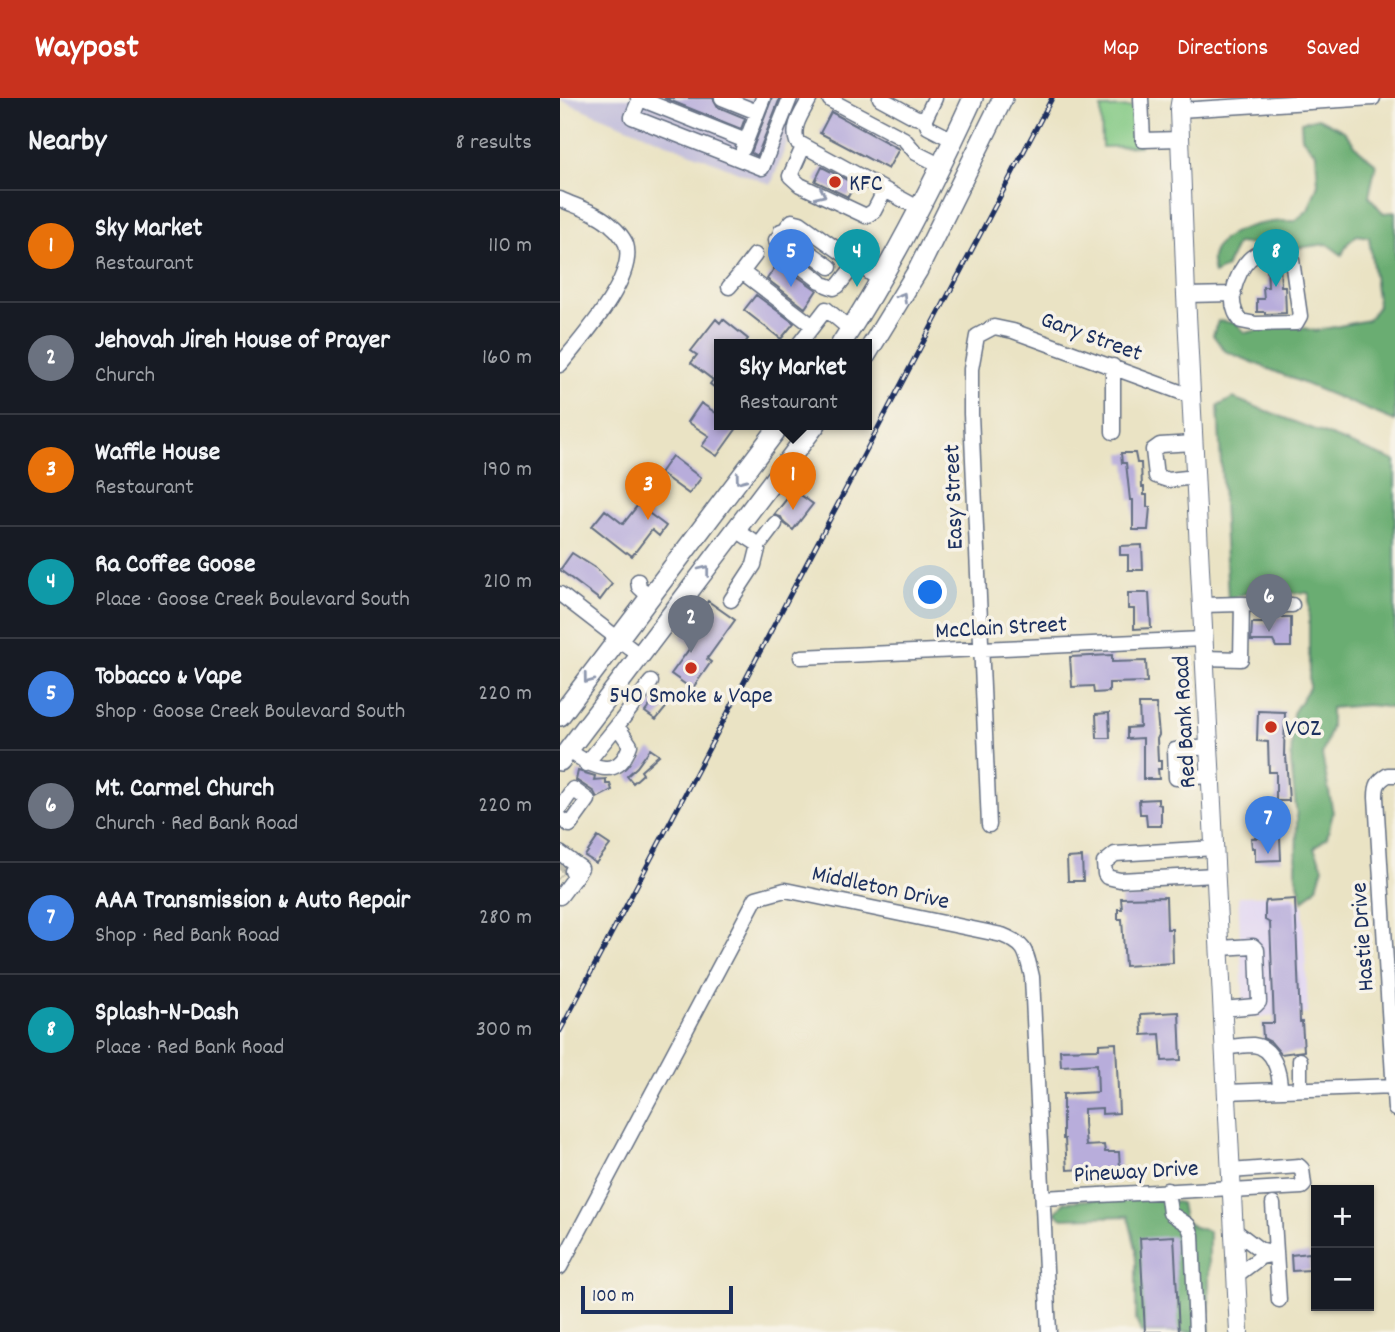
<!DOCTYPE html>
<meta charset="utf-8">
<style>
:root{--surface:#171b24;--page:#242831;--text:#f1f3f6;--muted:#9ea1a6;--line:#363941;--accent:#c8321e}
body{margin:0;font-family:Dekko,sans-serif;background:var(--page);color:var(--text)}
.controls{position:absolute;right:21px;bottom:21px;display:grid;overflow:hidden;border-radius:0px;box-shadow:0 2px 5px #0004}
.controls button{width:63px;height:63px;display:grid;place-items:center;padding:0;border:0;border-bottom:2px solid var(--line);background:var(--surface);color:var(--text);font:35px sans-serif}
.scale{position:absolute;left:21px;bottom:18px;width:152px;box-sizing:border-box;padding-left:7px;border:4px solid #1b2f5e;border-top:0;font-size:19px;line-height:24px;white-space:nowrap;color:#1b2f5e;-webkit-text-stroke:5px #f7f3e8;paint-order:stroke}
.you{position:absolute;left:371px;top:495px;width:24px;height:24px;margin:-18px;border:5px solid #fff;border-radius:50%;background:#1a73e8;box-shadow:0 0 0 10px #1a73e833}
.badge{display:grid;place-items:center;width:46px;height:46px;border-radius:50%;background:var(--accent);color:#fff;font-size:23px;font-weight:700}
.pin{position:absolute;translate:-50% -58px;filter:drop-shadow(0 2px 4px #0008)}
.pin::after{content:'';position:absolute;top:37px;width:24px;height:21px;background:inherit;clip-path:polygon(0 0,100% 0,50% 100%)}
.popup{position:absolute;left:154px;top:241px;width:158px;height:91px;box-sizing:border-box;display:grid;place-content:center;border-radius:0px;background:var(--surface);filter:drop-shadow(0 2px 5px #0005);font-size:23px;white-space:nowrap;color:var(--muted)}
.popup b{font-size:26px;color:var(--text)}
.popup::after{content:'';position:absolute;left:50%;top:100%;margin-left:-14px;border:14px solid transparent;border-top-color:var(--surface)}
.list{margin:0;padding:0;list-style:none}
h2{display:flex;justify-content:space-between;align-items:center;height:91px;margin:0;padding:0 28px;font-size:30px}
h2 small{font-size:23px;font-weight:400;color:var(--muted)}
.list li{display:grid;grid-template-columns:46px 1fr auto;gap:21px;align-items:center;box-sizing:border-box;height:112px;padding:0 28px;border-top:2px solid var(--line)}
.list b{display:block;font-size:26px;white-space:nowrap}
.list p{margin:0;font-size:23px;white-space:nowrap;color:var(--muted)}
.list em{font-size:23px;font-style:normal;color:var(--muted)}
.map{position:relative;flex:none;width:835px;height:1234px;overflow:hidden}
header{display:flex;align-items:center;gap:42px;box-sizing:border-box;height:98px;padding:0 35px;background:var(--accent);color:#fff}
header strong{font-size:33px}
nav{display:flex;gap:38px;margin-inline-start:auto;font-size:24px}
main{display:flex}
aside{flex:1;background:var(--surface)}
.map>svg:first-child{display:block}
.built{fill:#e0d4f4}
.industrial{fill:#c4c0db}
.green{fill:#83c984;stroke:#4f7c71;stroke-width:2}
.forest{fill:#6aad72;stroke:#426e68;stroke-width:2}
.building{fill:#b8addb}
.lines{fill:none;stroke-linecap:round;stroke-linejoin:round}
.minor-tunnel{stroke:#c1bfb0;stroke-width:14;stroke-dasharray:14 7;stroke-linecap:butt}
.minor-casing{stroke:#636e82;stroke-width:17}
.major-casing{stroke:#636e82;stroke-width:20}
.highway-casing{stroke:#636e82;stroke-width:22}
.minor{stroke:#fff;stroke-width:14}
.major{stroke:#fff;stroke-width:18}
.highway{stroke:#fff;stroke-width:19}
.rail-casing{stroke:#1b2f5e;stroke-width:5}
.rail{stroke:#f7f3e8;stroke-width:2.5;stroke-dasharray:8;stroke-linecap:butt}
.oneway{stroke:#8d97ae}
.poi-dot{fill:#c8321e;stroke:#f7f3e8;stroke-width:2.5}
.labels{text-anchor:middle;stroke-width:7;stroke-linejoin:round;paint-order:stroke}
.poi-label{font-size:24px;fill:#1b2f5e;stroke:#f7f3e8;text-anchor:start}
.street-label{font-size:24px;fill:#1b2f5e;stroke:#f7f3e8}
</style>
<header>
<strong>Waypost</strong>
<nav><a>Map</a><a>Directions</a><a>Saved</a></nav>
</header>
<main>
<aside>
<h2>Nearby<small>8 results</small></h2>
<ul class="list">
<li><span class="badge" style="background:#e8710a">1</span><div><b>Sky Market</b><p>Restaurant</p></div><em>110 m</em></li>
<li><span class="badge" style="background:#6b7280">2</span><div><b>Jehovah Jireh House of Prayer</b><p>Church</p></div><em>160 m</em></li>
<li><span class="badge" style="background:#e8710a">3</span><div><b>Waffle House</b><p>Restaurant</p></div><em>190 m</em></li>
<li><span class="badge" style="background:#0f9aa8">4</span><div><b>Ra Coffee Goose</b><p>Place · Goose Creek Boulevard South</p></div><em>210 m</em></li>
<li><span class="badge" style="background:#3f7fe0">5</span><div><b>Tobacco &amp; Vape</b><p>Shop · Goose Creek Boulevard South</p></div><em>220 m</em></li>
<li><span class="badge" style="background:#6b7280">6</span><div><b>Mt. Carmel Church</b><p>Church · Red Bank Road</p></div><em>220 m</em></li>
<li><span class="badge" style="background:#3f7fe0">7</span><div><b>AAA Transmission &amp; Auto Repair</b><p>Shop · Red Bank Road</p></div><em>280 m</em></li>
<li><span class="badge" style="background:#0f9aa8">8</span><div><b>Splash-N-Dash</b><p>Place · Red Bank Road</p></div><em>300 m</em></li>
</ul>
</aside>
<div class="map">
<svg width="835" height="1234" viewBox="0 0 835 1234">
<rect width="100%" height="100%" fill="#f7f3e8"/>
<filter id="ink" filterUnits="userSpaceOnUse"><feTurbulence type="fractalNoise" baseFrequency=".0143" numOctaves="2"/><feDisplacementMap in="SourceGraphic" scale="14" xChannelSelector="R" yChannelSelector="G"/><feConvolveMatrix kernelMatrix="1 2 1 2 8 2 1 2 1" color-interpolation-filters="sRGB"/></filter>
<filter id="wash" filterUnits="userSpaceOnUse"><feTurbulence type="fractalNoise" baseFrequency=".00686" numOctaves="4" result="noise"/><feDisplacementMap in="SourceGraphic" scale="28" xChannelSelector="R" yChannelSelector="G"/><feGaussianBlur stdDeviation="1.57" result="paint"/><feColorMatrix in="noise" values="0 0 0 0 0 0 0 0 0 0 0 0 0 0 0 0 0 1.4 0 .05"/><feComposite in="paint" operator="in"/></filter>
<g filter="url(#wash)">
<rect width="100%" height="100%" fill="#eae3c4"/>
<path class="built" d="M733 797 743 808 748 916 684 920 678 798Z"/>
<path class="industrial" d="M0 0H244L211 87 0 2Z"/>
<path class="green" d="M578 9 580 48 542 49 541 10Z"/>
<path class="forest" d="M758 20 784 33 799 52 816 66 809 98 823 115 835 114V323L665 253 653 237 658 223 676 225 685 235 728 226 755 233 808 222 818 208 809 139 797 137 787 146 782 157 767 146 737 150 677 145 666 170 654 176C653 171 651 163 652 159 659 129 710 122 735 123L748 112 758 86 756 55 742 40 741 24Z
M673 300 835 363V610L808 607 771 610V629L762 657 773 715 767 739 754 750 763 769 757 789 743 803 736 778 737 720 731 665 733 615 749 590V495L690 494 668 501 658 308Z
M581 1097 621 1105 624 1122 634 1129 649 1133V1234H581L576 1222V1150L568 1118 503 1120 495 1115 505 1104Z"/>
<g id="blocks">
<path class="building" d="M104 0H153L158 9 185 20 181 31Z
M212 0H220L197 58 191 55Z
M271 14 339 51 328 71 260 35Z
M262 69 295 86 288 99 255 83Z
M218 165 257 192 245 210 207 181Z
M707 166H720L721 188H725L726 215 705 216V214H697V201H704L703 189H708Z
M196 197 234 225 221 241 184 212Z
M156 221 160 225 163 221 188 241 184 246H159V293L150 286 153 282 131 265 137 257 131 253Z
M141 305 159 317V326H172L177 330 157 358 142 348 149 338 128 324Z
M561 355H575L577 365H581L582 389H584V397H587V409H590L588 432H573V402H570L566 365H562Z
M112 358 141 380 129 396 100 375Z
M234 392 253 406 233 432 224 425 221 419 214 417Z
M78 407 106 428 99 438 92 432 72 458 67 454 66 455 32 428 45 412 63 426Z
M582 447 583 472H568V457H560V448Z
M12 455 37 471 52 486 40 502 0 472Z
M568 495H589L591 530 574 531V511H568Z
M148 503 175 522 147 561 151 564 132 591 111 576 132 547 121 540Z
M717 519H731V549H716L713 543H691L692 525H714Z
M552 557V564L586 563 587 584 549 585V594L534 595 533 588 512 589 510 559Z
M98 597 109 606 96 622 85 614Z
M579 606H596L599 637 597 641 598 663H601V671H598L599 681H583V640L567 641V630L580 629Z
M698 613 725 614 724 658H726L729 703H716V674H709L708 644 697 643Z
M549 615 550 640H537L536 616Z
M90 651 99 657 81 673 83 676 73 685 67 678 77 669Z
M18 673 35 678 34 682 46 681V686H50L52 692 37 700 34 694 16 682Z
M598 701V706L601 707V728H587L586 716H580L579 702Z
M38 739 50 747 36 765 25 758Z
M720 739 721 762 695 763V750H692L691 740Z
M522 759 523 783H508L507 760Z
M606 799 607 831H612L613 865 565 868 562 821H558V811H562L561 800Z
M735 801 740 924H742L744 953 721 956 711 944 703 940 702 925H714L710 825 705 822V807L706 803Z
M619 914 621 962 602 963 600 936 582 937 581 916Z
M556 945 559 1015 542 1016V1010L524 1011V1025L526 1048 544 1047 545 1054H559L560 1070 524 1074V1071L507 1072 505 1041H503V996L538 994 537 966 501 968 500 952 539 951V946Z
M614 1138 619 1234H585L580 1140Z
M749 1155 750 1172 732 1173 731 1157Z"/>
</g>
</g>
<g filter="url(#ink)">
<use href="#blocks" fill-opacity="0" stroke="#636e82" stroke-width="2"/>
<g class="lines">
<path class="minor-tunnel" d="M0 764 8 770
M0 778 1 779"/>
<defs>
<path id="minor" d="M78 0 186 43
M80 0 72 19 202 70 230 0
M162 0 197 14
M250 0C243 14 231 28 237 44L360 111
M320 0 355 19 365 21 368 29 393 42
M581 0 583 42 620 41
M270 2 344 41 356 55 382 68
M619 12 813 0
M365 21 375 0
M243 49 230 78 240 87 306 118 314 113 325 92
M183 51 203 0
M0 101C17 109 40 115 53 129 57 132 64 141 66 146 77 180 20 242 0 267
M221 133 270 169
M724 156 732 162 740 218 736 225 696 226 681 223C679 220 676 217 675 213 668 196 680 166 695 157Z
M182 174 195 157
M260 183 219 152 216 142 232 123 240 125 320 182
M266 187 274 190 278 188 296 165
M169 189 182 174 253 228
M626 197 674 196
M239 246 266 211 290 231
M553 268V334
M634 345 600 347 593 352 596 378 608 382 636 379
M199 447 215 426
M78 483 79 489 90 499
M0 496 79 557
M171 502 194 467 199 447 176 432
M642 507 682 506
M241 559 643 541
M644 560 681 561 682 506 732 507
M649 649 615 652 616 680 651 678
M8 652C30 668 58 685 70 647L57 628 91 584
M26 666 57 628
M835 677H828C818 683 816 687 816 699L835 1011
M0 710 13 691 28 702 10 727 0 720
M429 727 411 316V271L417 238 434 229 453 233 631 298
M655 750 555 756 544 765 545 776 547 779 560 782 656 777
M0 755 21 770 15 779
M0 799 15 779 12 773
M660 850 693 848 697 852 699 904 695 908 663 911
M665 949C674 949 684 947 693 947 714 949 720 975 720 992
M740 962V991
M666 994 835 988
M670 1073 739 1068 742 1071 744 1087 742 1089 672 1093
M607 1092 610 1115 628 1127 632 1137 636 1234
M483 1100 672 1090
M713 1106 719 1202
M674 1132 699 1151 716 1155
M0 1169 196 800 225 792 442 837C467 847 466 854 472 879L489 1234
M677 1177 701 1159 715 1156"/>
<path id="major" d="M621 0 619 12 626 197 679 1234"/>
<path id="highway" d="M281 246C332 168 374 85 413 0
M306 257 358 172 443 0
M0 618 221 326
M0 663 256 326"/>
</defs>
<use href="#minor" class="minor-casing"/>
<use href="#major" class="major-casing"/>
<use href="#highway" class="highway-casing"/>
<use href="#minor" class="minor"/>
<use href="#major" class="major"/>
<use href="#highway" class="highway"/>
<defs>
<path id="rail" d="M0 933 492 0"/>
</defs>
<use href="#rail" class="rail-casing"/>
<use href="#rail" class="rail"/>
</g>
<defs><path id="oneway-chevron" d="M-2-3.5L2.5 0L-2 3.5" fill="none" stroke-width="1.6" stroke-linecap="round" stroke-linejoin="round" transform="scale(1.75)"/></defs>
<g class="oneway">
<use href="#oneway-chevron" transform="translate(261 96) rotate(24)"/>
<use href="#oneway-chevron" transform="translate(342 199) rotate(-59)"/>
<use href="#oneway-chevron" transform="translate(180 381) rotate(127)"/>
<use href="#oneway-chevron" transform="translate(145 472) rotate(-52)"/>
<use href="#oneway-chevron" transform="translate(28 581) rotate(127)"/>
</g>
</g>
<g class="poi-dot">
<circle cx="275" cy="84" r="7"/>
<circle cx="131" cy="570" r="7"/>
<circle cx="711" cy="629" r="7"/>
</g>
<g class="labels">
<g class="poi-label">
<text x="289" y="92">KFC</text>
<text x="131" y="604" text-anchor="middle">540 Smoke &amp; Vape</text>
<text x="725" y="637">VOZ</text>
</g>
<g class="street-label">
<text transform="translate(532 237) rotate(20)" y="8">Gary Street</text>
<text transform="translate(392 399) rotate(-92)" y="8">Easy Street</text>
<text transform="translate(441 528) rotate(-3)" y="8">McClain Street</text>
<text transform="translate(623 624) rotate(-93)" y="8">Red Bank Road</text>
<text transform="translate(321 788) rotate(12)" y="8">Middleton Drive</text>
<text transform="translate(801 839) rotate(-94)" y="8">Hastie Drive</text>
<text transform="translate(576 1072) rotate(-3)" y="8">Pineway Drive</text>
</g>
</g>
</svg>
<div class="controls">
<button>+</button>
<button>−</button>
</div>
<div class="scale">100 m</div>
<div class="you"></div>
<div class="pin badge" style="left:233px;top:412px;background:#e8710a">1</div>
<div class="popup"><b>Sky Market</b>Restaurant</div>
<div class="pin badge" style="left:131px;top:555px;background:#6b7280">2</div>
<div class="pin badge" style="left:88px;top:422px;background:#e8710a">3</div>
<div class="pin badge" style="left:297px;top:189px;background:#0f9aa8">4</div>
<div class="pin badge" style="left:231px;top:189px;background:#3f7fe0">5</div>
<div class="pin badge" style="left:709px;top:534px;background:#6b7280">6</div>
<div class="pin badge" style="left:708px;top:756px;background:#3f7fe0">7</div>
<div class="pin badge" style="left:716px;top:189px;background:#0f9aa8">8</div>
</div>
</main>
